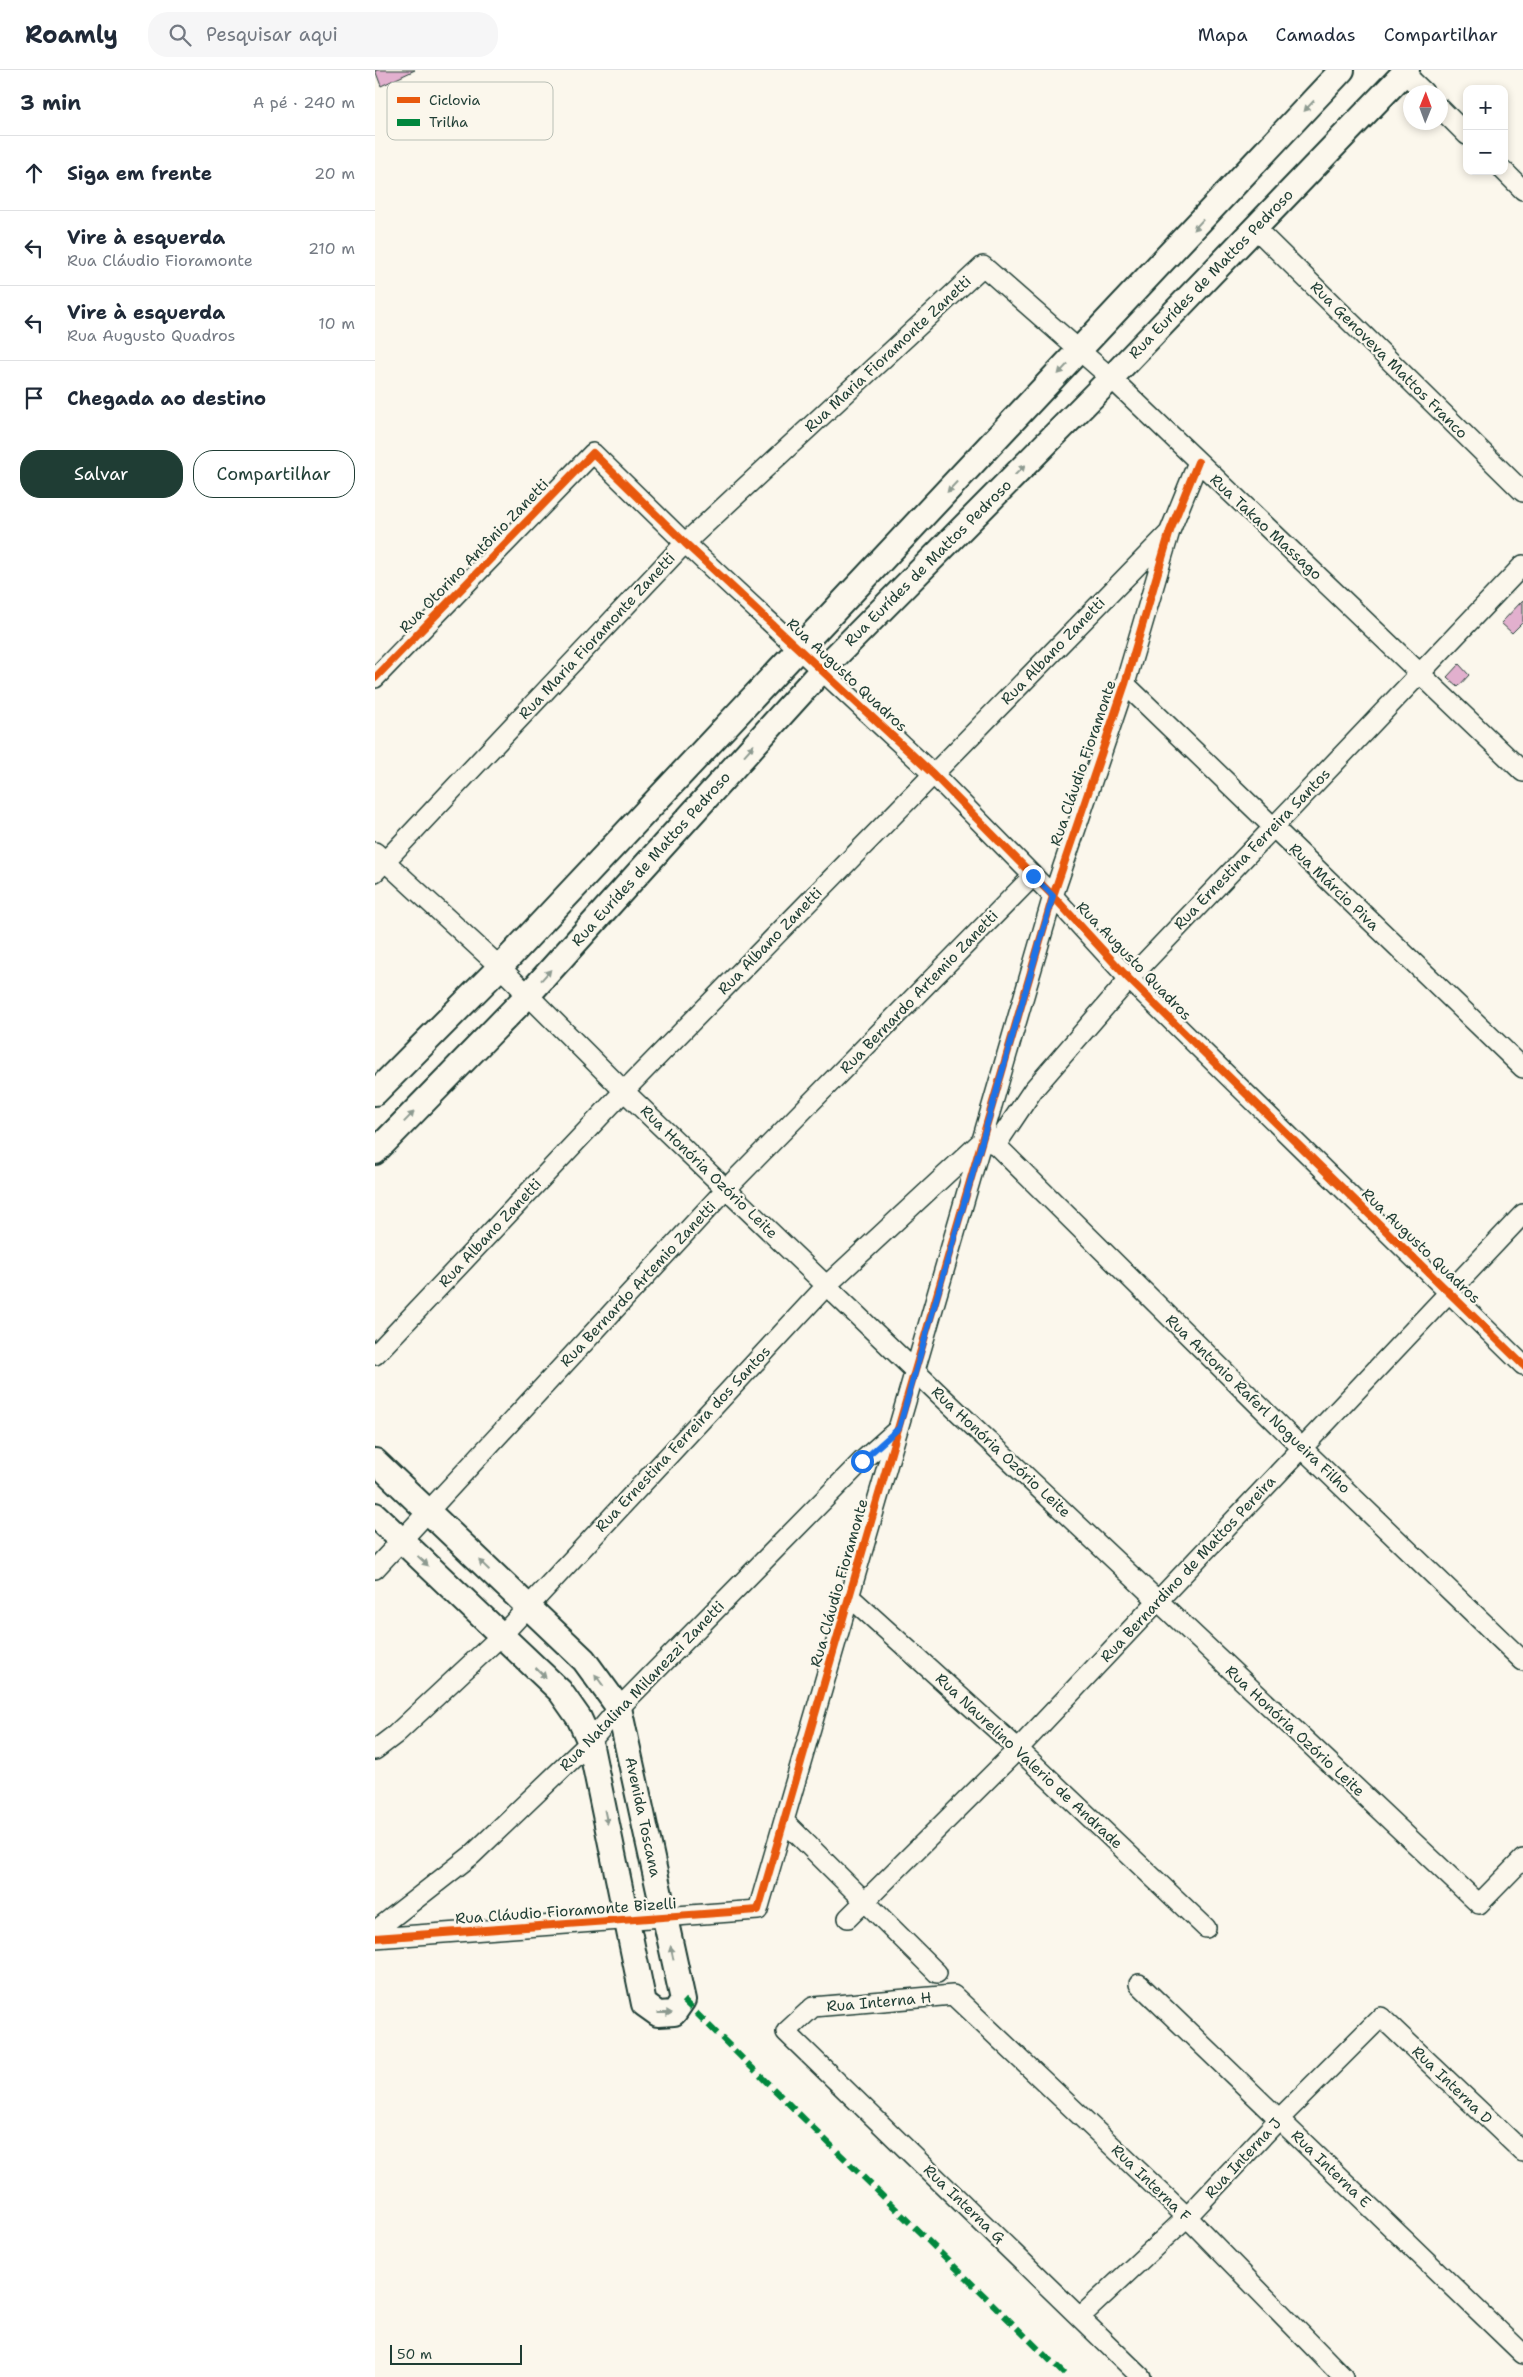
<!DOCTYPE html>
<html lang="pt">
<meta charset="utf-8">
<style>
:root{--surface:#fff;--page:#f6f6f7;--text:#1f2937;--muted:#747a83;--line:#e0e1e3;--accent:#1f3d34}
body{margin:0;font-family:"Shantell Sans",sans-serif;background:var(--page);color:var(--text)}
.controls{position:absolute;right:15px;top:15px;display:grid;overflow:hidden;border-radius:10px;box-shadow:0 2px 8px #0003}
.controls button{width:45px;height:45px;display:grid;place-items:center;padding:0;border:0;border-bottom:1px solid var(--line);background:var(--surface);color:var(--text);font:25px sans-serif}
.compass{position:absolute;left:1028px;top:15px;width:45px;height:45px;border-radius:50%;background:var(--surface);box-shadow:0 2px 8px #0003;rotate:1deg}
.scale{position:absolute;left:15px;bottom:12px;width:132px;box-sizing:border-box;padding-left:5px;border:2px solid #1f3d34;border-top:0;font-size:14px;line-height:18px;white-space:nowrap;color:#1f3d34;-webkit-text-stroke:4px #fbf7ec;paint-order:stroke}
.stop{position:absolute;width:15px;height:15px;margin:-11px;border:4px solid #1a73e8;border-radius:50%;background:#fff}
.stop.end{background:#1a73e8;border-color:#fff;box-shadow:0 1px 5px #0008}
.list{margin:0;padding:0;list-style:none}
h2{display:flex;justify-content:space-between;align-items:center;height:65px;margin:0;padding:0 20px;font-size:21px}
h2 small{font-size:16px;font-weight:400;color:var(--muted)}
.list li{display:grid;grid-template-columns:32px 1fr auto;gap:15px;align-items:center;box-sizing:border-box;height:75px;padding:0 20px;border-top:1px solid var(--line)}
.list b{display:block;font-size:19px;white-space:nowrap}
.list p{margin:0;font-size:16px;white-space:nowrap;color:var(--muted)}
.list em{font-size:16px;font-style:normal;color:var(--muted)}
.actions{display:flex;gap:10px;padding:15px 20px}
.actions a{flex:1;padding:11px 0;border:1px solid var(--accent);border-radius:20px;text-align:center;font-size:18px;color:var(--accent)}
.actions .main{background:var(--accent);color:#fff}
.icon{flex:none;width:28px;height:28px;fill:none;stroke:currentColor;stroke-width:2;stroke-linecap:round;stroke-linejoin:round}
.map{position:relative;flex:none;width:1148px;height:2307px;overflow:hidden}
header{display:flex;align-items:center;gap:30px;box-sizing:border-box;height:70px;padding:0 25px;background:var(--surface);border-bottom:1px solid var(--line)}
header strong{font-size:24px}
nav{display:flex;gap:28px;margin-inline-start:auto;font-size:18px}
.search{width:350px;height:45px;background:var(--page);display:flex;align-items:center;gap:12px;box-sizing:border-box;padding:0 18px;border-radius:20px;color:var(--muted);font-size:19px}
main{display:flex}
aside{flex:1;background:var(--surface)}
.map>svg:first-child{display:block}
.building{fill:#e2b0ce;stroke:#1f3d34}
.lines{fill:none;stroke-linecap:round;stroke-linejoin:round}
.minor-casing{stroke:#1f3d34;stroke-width:22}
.tertiary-casing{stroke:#1f3d34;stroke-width:28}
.minor{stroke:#fbf7ec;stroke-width:19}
.tertiary{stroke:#fbf7ec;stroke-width:24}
.quiet{stroke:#00873e;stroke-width:6;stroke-dasharray:12 6;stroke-linecap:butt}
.cycleway-casing{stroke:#fbf7ec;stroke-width:11}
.cycleway{stroke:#e8590c;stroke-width:8}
.oneway{fill:#8d9a90}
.route{stroke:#1a73e8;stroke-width:6}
.labels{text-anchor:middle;stroke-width:4.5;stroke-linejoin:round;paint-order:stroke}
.street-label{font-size:15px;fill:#1f3d34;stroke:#fbf7ec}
.key{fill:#fbf7ec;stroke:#b9bfb5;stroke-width:1}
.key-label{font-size:14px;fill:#1f3d34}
</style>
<header>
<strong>Roamly</strong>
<div class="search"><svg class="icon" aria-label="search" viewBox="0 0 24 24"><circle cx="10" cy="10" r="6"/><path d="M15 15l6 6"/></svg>Pesquisar aqui</div>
<nav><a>Mapa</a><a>Camadas</a><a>Compartilhar</a></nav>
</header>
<main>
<aside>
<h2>3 min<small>A pé · 240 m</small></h2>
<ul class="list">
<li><svg class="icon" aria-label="ahead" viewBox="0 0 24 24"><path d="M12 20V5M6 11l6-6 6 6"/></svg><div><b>Siga em frente</b></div><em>20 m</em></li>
<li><svg class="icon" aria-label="left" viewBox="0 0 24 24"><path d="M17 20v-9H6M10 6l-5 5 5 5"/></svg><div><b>Vire à esquerda</b><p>Rua Cláudio Fioramonte</p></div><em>210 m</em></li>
<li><svg class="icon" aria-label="left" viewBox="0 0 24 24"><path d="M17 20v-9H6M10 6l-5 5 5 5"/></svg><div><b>Vire à esquerda</b><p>Rua Augusto Quadros</p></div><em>10 m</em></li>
<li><svg class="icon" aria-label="arrive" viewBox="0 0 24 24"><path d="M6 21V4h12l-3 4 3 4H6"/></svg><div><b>Chegada ao destino</b></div></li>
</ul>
<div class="actions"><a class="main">Salvar</a><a>Compartilhar</a></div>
</aside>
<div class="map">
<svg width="1148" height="2307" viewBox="0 0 1148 2307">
<rect width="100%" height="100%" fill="#fbf7ec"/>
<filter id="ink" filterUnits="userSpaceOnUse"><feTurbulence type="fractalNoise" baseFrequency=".02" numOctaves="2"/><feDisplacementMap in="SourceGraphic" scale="10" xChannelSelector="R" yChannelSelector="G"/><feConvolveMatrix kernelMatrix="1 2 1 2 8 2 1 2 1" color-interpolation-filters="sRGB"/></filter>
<g filter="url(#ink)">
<path class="building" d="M0 0H40L6 16Z
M1148 530V552L1137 563 1126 553Z
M1084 594 1094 605 1083 617 1072 607Z"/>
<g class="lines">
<defs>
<path id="minor" d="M1026 0 1049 22
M1066 39 1092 65
M1129 101 1148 120
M880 158 1148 422
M0 608 218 383 310 473 558 704 678 826 754 909 1148 1295
M750 614 1148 998
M0 782 125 897 249 1021 564 1324 1104 1834 1148 1789
M0 802 310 473 608 196 736 308 1148 702
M621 1075 658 1020 754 909 1148 495
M0 1285 249 1021 793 464
M0 1499 351 1119 658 806
M475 1527 643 1679 831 1858
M0 1680 21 1664 127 1565 452 1215 608 1070 621 1075 927 1378 1148 1591
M409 1751 562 1903
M473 1848 643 1679 1148 1144
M0 1861 97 1785 215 1672 244 1638 487 1391 523 1359
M0 1868 383 1840 678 826 750 614 795 461 823 392
M764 1914 1148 2284
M705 2247 812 2147 904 2049 1006 1947 1148 2082
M766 2307 411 1962 438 1937 578 1925 812 2147 968 2307"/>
<path id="tertiary" d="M0 1023 125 897 967 0
M0 1082 153 925 446 601 736 308 1032 0
M0 1391 209 1590 244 1638 308 1930 299 1943 283 1944 269 1934 215 1672 204 1648 185 1621 0 1445"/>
</defs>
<use href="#minor" class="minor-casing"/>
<use href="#tertiary" class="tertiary-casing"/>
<use href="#minor" class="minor"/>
<use href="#tertiary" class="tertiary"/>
<path class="quiet" d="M308 1930 692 2307"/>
<defs>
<path id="cycleway" d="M0 608 218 383 310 473 558 704 678 826 754 909 1148 1295
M0 1868 383 1840 678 826 750 614 795 461 823 392"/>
</defs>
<use href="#cycleway" class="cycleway-casing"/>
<use href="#cycleway" class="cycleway"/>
</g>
<defs><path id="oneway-solid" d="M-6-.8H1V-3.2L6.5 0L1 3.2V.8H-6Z" transform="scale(1.25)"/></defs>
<g class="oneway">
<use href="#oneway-solid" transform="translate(934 36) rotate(133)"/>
<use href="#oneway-solid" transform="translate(823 155) rotate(133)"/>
<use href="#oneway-solid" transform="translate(688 299) rotate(133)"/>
<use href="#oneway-solid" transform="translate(645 400) rotate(-45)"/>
<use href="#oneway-solid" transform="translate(577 417) rotate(133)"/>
<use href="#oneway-solid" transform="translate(374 680) rotate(-48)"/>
<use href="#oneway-solid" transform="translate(171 905) rotate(-48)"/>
<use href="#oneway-solid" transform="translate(34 1047) rotate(-46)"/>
<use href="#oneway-solid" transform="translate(48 1491) rotate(43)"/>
<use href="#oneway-solid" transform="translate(109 1495) rotate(-136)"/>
<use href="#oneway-solid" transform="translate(166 1603) rotate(44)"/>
<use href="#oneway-solid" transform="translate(224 1610) rotate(-126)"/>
<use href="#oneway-solid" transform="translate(231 1747) rotate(78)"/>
<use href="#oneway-solid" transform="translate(297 1883) rotate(-102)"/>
<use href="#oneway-solid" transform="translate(290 1943)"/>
</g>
</g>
<g class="lines" filter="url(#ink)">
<path class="route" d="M487 1391 524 1358 678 826 658 806"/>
</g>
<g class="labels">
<g class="street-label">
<text transform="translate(836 204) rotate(-46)" y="5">Rua Eurídes de Mattos Pedroso</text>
<text transform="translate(513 284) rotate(-43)" y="5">Rua Maria Fioramonte Zanetti</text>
<text transform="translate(1014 290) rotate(45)" y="5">Rua Genoveva Mattos Franco</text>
<text transform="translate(891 457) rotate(43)" y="5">Rua Takao Massago</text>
<text transform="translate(99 486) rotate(-46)" y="5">Rua Otorino Antônio Zanetti</text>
<text transform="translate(553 493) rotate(-45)" y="5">Rua Eurídes de Mattos Pedroso</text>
<text transform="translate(222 566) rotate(-47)" y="5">Rua Maria Fioramonte Zanetti</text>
<text transform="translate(678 581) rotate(-46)" y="5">Rua Albano Zanetti</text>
<text transform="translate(472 605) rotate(43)" y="5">Rua Augusto Quadros</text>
<text transform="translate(708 693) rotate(-71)" y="5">Rua Cláudio Fioramonte</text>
<text transform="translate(877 779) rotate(-46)" y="5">Rua Ernestina Ferreira Santos</text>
<text transform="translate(276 789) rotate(-48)" y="5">Rua Eurídes de Mattos Pedroso</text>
<text transform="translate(959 817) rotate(44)" y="5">Rua Márcio Piva</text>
<text transform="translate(395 871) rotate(-46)" y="5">Rua Albano Zanetti</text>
<text transform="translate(759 891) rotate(46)" y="5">Rua Augusto Quadros</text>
<text transform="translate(544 922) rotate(-46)" y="5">Rua Bernardo Artemio Zanetti</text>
<text transform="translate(334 1102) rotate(44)" y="5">Rua Honória Ozório Leite</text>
<text transform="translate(115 1163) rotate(-47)" y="5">Rua Albano Zanetti</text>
<text transform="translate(1046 1176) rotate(44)" y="5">Rua Augusto Quadros</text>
<text transform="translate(263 1214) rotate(-47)" y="5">Rua Bernardo Artemio Zanetti</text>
<text transform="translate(883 1334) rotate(44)" y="5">Rua Antonio Raferl Nogueira Filho</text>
<text transform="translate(308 1369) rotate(-47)" y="5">Rua Ernestina Ferreira dos Santos</text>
<text transform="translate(626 1382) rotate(43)" y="5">Rua Honória Ozório Leite</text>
<text transform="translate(813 1499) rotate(-47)" y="5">Rua Bernardino de Mattos Pereira</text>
<text transform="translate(464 1513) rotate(-74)" y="5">Rua Cláudio Fioramonte</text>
<text transform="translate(267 1616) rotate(-46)" y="5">Rua Natalina Milanezzi Zanetti</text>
<text transform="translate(920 1661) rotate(43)" y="5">Rua Honória Ozório Leite</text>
<text transform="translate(654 1691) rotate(43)" y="5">Rua Naurelino Valerio de Andrade</text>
<text transform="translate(268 1747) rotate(78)" y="5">Avenida Toscana</text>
<text transform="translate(191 1841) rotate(-4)" y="5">Rua Cláudio Fioramonte Bizelli</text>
<text transform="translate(504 1932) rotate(-5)" y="5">Rua Interna H</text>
<text transform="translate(1077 2015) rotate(44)" y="5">Rua Interna D</text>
<text transform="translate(868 2088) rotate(-47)" y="5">Rua Interna J</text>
<text transform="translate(956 2099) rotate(44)" y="5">Rua Interna E</text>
<text transform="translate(776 2113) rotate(44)" y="5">Rua Interna F</text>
<text transform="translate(589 2134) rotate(44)" y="5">Rua Interna G</text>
</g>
</g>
<rect x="12" y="12" width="166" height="58" rx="8" class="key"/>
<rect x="22" y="27" width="23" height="6" fill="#e8590c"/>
<rect x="22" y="49" width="23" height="7" fill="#00873e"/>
<g class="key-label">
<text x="54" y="35">Ciclovia</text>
<text x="54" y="57">Trilha</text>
</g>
</svg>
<div class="controls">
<button>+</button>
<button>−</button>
</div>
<svg class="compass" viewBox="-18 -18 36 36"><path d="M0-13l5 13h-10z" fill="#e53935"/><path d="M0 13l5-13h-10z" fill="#747a83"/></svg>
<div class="scale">50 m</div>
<div class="stop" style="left:487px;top:1391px"></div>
<div class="stop end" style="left:658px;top:806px"></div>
</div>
</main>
